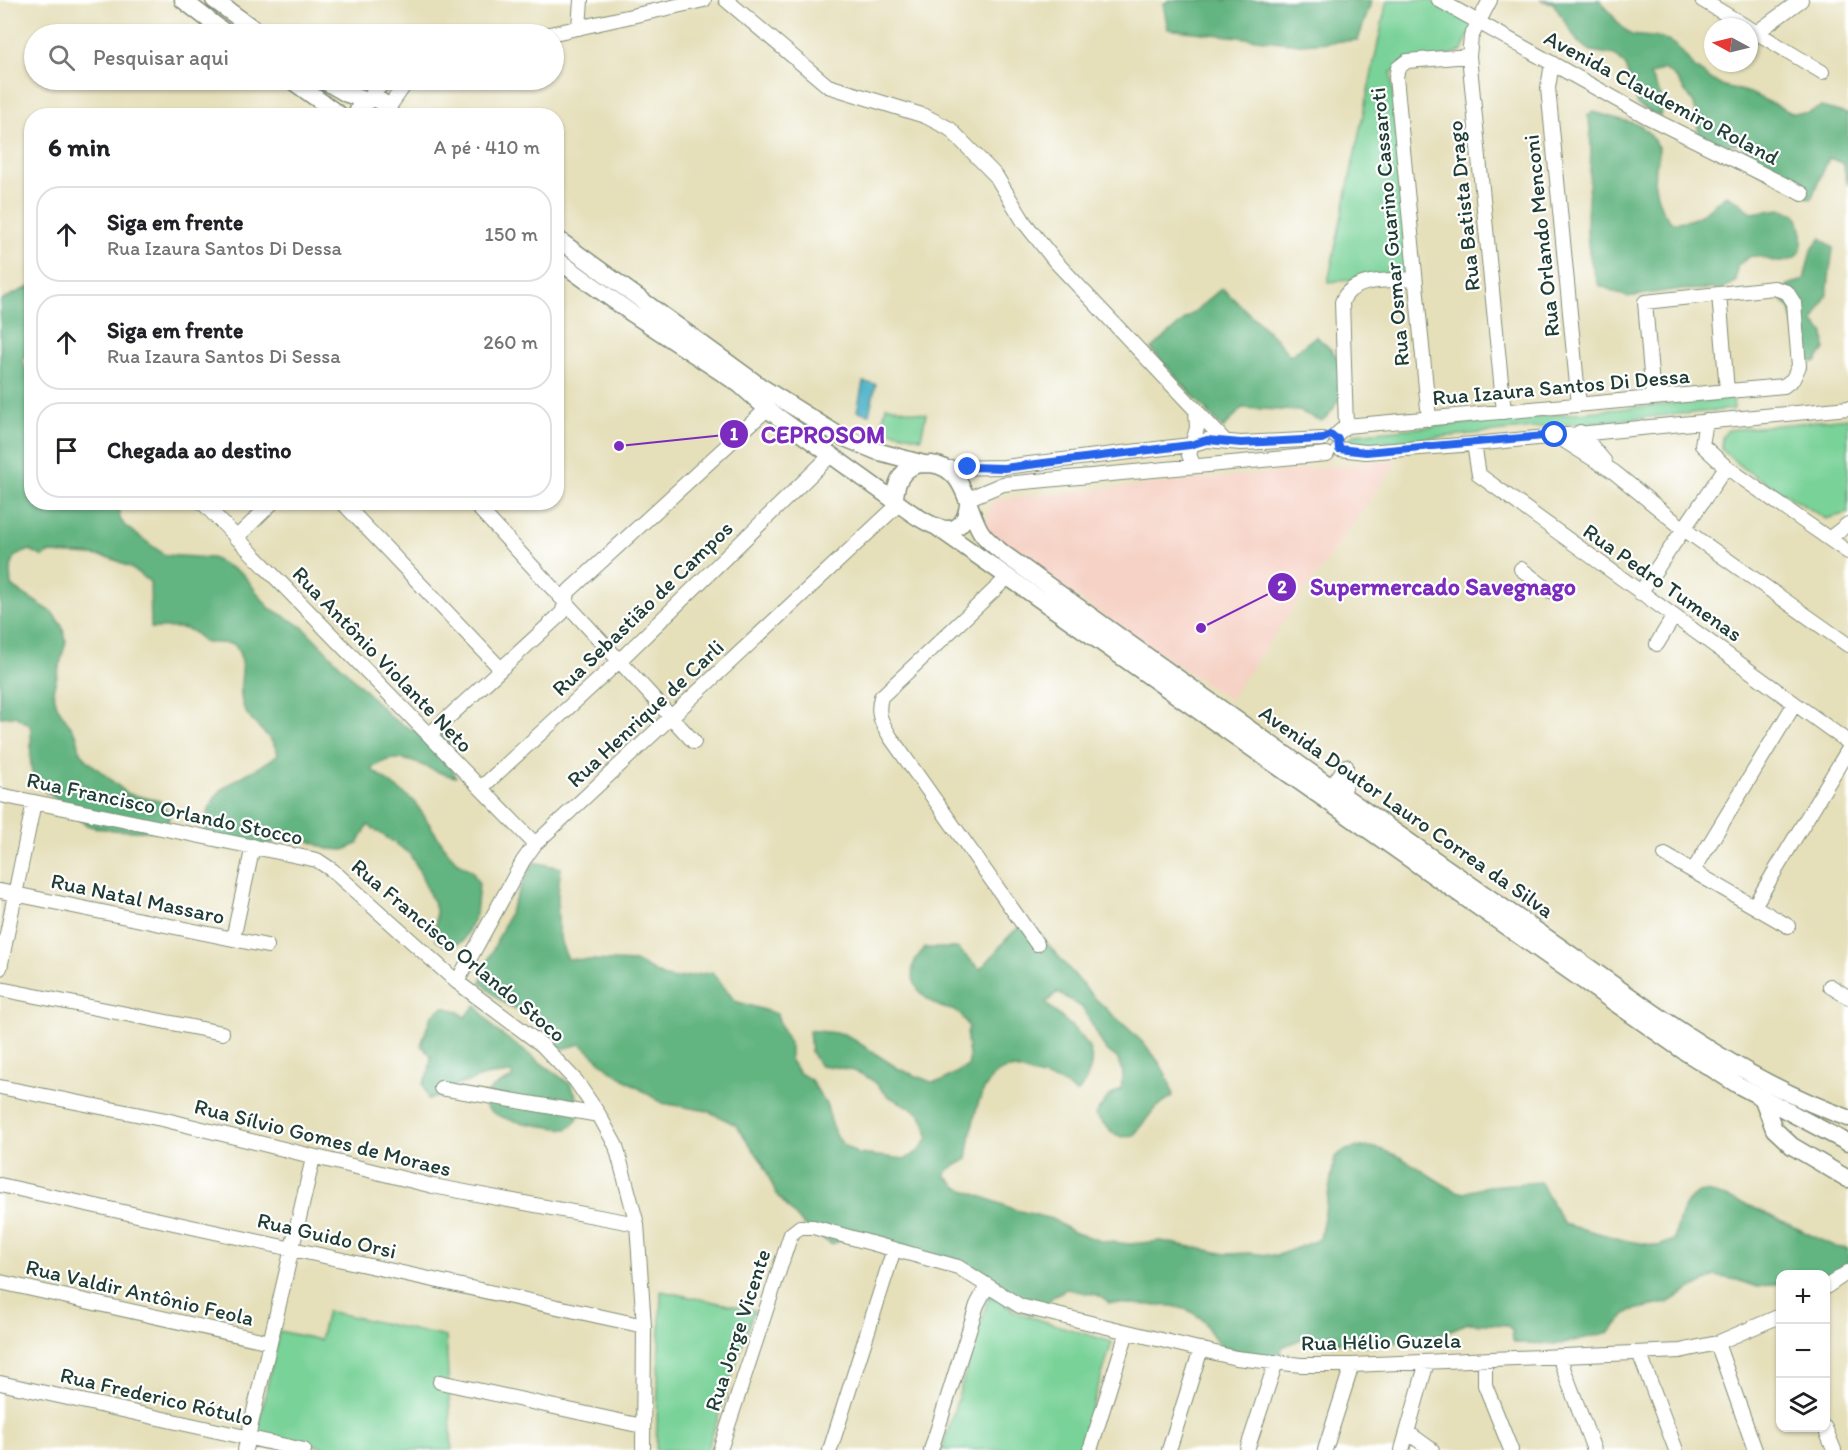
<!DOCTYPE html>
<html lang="pt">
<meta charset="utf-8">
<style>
:root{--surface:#fff;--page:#f2f2f2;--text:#202124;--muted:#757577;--line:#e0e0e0}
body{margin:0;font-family:Itim,sans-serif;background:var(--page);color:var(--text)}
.controls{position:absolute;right:18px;bottom:18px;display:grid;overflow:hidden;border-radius:12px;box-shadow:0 2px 4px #0004}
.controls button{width:54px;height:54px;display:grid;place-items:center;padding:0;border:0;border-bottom:2px solid var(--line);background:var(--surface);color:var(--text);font:30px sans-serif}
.compass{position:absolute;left:1704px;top:18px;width:54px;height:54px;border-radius:50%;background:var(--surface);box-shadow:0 2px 4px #0004;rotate:277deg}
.stop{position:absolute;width:18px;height:18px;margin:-14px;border:4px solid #2563eb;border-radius:50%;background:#fff}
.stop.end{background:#2563eb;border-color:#fff;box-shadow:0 2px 6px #0008}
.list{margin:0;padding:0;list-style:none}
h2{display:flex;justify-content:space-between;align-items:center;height:78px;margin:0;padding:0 24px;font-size:26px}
h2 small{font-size:20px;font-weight:400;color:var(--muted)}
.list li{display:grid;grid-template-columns:39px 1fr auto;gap:18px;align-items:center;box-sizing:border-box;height:96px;margin:0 12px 12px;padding:0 12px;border:2px solid var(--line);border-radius:24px}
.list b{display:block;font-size:22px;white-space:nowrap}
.list p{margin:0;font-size:20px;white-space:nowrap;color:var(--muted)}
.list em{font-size:20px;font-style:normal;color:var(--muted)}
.icon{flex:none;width:33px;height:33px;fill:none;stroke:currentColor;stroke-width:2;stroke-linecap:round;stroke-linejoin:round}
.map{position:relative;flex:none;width:1848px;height:1450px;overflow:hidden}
.search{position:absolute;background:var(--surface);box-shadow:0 2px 4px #0004;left:24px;top:24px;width:540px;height:66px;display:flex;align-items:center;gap:15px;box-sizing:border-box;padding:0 21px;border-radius:33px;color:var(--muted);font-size:22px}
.panel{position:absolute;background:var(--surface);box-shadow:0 2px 4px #0004;left:24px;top:108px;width:540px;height:402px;border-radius:24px}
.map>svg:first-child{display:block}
.built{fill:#f6d1c5}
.green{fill:#79d298;stroke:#4c8866;stroke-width:1.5}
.forest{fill:#62b480;stroke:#40785a;stroke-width:1.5}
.water{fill:#45afc4;stroke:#32767c;stroke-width:1.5}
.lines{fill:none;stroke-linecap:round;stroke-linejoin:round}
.minor-casing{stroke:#828e77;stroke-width:16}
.major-casing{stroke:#828e77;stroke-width:19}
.minor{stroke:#fff;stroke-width:14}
.major{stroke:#fff;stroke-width:16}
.route{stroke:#2563eb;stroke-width:8}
.labels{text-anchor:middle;stroke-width:4.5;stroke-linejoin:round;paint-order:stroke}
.street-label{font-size:22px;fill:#1f3d34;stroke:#fff}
.leader{fill:none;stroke:#7b2cbf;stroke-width:2}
.callout-dot{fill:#7b2cbf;stroke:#fff;stroke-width:2}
.mark-label{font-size:18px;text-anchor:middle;font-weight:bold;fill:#fff}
.callout-label{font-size:24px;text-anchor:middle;font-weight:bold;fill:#7b2cbf;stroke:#fff;stroke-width:4.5;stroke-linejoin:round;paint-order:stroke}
</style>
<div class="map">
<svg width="1848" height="1450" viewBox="0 0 1848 1450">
<rect width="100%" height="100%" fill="#fff"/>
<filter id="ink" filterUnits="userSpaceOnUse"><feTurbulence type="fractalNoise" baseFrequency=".0167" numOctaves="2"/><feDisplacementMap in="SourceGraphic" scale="12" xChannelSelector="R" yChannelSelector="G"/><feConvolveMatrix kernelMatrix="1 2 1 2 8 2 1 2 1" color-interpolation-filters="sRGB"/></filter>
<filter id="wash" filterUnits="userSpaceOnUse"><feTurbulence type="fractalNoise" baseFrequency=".008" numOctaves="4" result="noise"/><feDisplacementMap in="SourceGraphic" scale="24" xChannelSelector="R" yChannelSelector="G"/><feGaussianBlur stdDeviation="1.35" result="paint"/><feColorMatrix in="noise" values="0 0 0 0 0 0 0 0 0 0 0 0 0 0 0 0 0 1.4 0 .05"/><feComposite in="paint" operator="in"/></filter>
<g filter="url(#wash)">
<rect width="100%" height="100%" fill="#e5dfba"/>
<path class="built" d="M1398 460 1229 699 1014 556 990 536 987 525 988 513 996 500Z"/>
<path class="green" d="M1387 0H1431L1473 23 1462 51 1391 72 1408 275 1328 282Z
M1733 398 1734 409 1356 445 1349 440 1354 434Z
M886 406 926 414 921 438 881 429Z
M1848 418V513L1826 519 1744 469 1722 450V437L1728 430Z
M661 1291 754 1310 707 1450H656Z
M989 1295 1017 1313 1112 1342 1079 1450H942Z
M327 1311 446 1337 452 1450H336L257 1433 279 1331 320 1340Z"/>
<path class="forest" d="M1169 0H1372L1358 40 1300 44 1168 29 1163 4Z
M1540 0H1600L1620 25 1631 35 1662 38 1676 45 1695 68 1720 85 1750 93 1792 113H1808L1821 107 1848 114V185L1843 163 1829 158 1811 199 1756 170 1742 144H1711L1699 134 1694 104 1677 79 1664 69 1650 75 1664 102 1660 117 1638 105 1625 65 1615 55 1591 51 1578 42 1553 3Z
M1593 112 1640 125 1651 136 1659 149 1654 180 1657 195 1662 210 1671 222C1701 222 1704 211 1726 195L1739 202 1751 213 1781 209 1796 214C1804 232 1809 260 1781 262 1770 263 1760 253 1749 257 1745 259 1740 264 1737 266L1736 281 1723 289 1674 290 1627 297 1599 285C1573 228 1599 172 1588 115Z
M1821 238 1833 248 1827 294 1813 322 1824 333 1825 349 1816 362 1803 361 1790 309 1780 298 1788 285 1804 280 1811 250Z
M31 286V347L23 361 26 371 31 377 32 502 119 503 120 519 125 526 165 555 212 558 243 574 268 607 303 627 393 719 412 730 439 733 449 737 451 766 456 777C424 772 403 744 371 769L414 801 448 852 458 863 472 871 479 884 476 914 463 941 449 948 436 940V909L417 866 409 853 368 825 358 844 344 850 328 849 300 837H284L270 844 219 849C209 843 202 835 205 822 214 777 252 778 278 754 274 735 250 726 243 706 235 681 251 667 234 644L203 642C190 622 172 629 151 628L150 582C110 549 97 556 49 553L43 557 30 550 15 556 10 570 11 586 52 612 62 626 66 641 53 691 57 706 77 736 80 751 88 761 128 794 160 801 170 815 166 829C151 833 101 831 87 825 75 819 66 805 55 798 47 792 37 788 33 776 27 760 34 742 30 725L15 716 0 717V305L1 300Z
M1222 288 1275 338 1290 356 1316 336C1323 343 1336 352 1339 361 1345 383 1340 409 1321 421L1299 411 1242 408 1223 429 1151 349Z
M534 862 561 868C557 893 554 936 568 959L637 962 662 976 674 979 712 972 735 1001 777 1014 782 1030 790 1043V1059L798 1072 811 1080 827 1106 835 1135 845 1146 858 1154 906 1159 919 1151 928 1138C925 1108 912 1110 890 1097 883 1093 879 1085 873 1081 857 1069 838 1067 819 1065L811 1052 809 1030 845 1034 899 1069 931 1082 942 1081 968 1066C972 1053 963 1039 969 1027 966 1022 961 1015 957 1012 952 1009 944 1009 939 1006 913 993 902 969 925 948H957L980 969C996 955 1005 936 1022 925 1043 931 1040 936 1053 950 1065 964 1077 978 1089 992 1118 1024 1165 1050 1173 1096L1156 1107 1134 1135 1122 1137 1113 1133 1095 1115 1108 1097 1121 1089 1123 1073 1117 1058 1105 1049 1083 1008 1057 992 1046 1003C1074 1033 1113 1046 1077 1094 1065 1082 1050 1079 1035 1075 1026 1072 1016 1067 1007 1069 976 1076 971 1135 967 1159L948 1170 945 1175 957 1187 1016 1210 1052 1219 1073 1232 1101 1241 1129 1244 1161 1241 1227 1254 1250 1253 1276 1256 1320 1239 1335 1157C1375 1126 1421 1174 1456 1191L1464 1193 1488 1186 1540 1182 1564 1224 1628 1241 1659 1246 1674 1240C1678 1224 1682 1200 1699 1193 1716 1185 1813 1237 1836 1247L1848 1249V1271L1826 1289V1274H1780V1283L1758 1287 1737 1280 1715 1276 1667 1303 1629 1311 1610 1332 1561 1344 1517 1343 1513 1341 1512 1330 1507 1325 1467 1323 1440 1335 1374 1346 1301 1339 1282 1347 1279 1360 1222 1349 1201 1318 1188 1310 1173 1306 1109 1303 1097 1295 1066 1289 1052 1297 1045 1310 1030 1314 988 1297 974 1274 888 1245 875 1236 860 1235 831 1244 806 1228 776 1194 763 1163 736 1125 708 1111 662 1103 610 1070 581 1044 562 1049C550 1039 546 1024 534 1016 528 1012 521 1012 516 1009 501 1003 492 993 481 982 483 967 490 957 496 943 509 916 518 888 534 862Z
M476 1005 494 1029 570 1084C580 1100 586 1118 567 1129 547 1126 482 1123 483 1097L492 1088 512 1078 513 1075 510 1073 485 1076 449 1088 443 1096 428 1099 423 1084 429 1071 431 1056 421 1045 431 1016 443 1007 458 1011 465 1017Z"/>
<path class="water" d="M863 382 876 384 869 414 857 411Z"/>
</g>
<g filter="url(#ink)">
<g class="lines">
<defs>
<path id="minor" d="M726 0 828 86 925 116 950 129 996 176 1024 222 1055 261 1224 440
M1439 0 1646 116 1803 194
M1490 0 1471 37 1469 56 1504 412
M1702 0 1747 27
M579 28 581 0
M1749 28 1822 72
M1756 33 1801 0
M550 34 704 0
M1552 63 1548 88 1579 405
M369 99C375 87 384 83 397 80
M389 107 408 80
M1719 294 1727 391
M1429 419 1396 77 1398 68 1407 61 1469 56
M1706 421 1702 445 1726 467 1848 552
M1346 426 1342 302C1351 276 1391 281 1414 279
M1580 432 1605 462
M1555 435 1614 472 1685 530 1848 645
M1335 436 1346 426 1784 386 1793 379 1799 366 1794 303 1787 292 1774 288 1645 302 1653 398
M1474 444 1479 475 1848 742
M1339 449 1366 452 1474 444 1848 408
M1194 466 1189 455 1197 428 1196 409
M945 468 1004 467 1190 445 1207 440 1241 443 1322 439
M967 499 1003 484 1327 454
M202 502 535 844
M342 502 501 669
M473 502 694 742
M236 538 273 502
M1830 538 1848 524
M1521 569 1550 591
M1007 578 881 697C876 715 882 723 891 738L1037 944
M1640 593 1726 467
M1657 644 1674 616
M429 735 562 613 569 591 767 409
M1331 787 1346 766
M481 788 619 661 831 455
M1340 793 1349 779
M0 795 317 860 332 870 457 982 542 1045 576 1081 599 1115 616 1146 637 1224 644 1326 643 1450
M1665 855 1788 926
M1693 871 1794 705
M0 891 267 946
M1754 906 1848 750
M233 939 253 846
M0 968 34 802
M457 982 523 861 535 844 899 504
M1830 986 1848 997
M0 989 222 1033
M0 1087 166 1120 433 1186 637 1224
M441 1088 599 1115
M0 1185 644 1326
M0 1282 270 1342
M1826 1287 1848 1272
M1717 1343 1755 1450
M1640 1355 1676 1450
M1559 1357 1594 1450
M1485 1360V1385L1511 1450
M440 1382 642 1426
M0 1383 304 1450
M1825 1428 1834 1450
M1407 1432 1432 1450
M245 1450 313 1158
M720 1450 791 1234 800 1227H813L958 1267 1020 1306 1236 1358 1301 1365H1352L1680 1351 1717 1343 1780 1316
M830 1450 894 1249
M931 1450 977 1305 987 1286
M1090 1450 1127 1332
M1169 1450 1201 1349
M1247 1450 1276 1362
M1325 1450 1352 1365
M1402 1450 1427 1362"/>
<path id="major" d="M183 0 227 34
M214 0 261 34
M291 80 341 116
M323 80 347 94 365 100
M356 116 360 105 374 98C384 102 388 105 391 116
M556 238 760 386 840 436 876 451 924 464
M556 259 630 312 739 384 767 409 895 501
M968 505C961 553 917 517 895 501 895 486 899 473 913 466 918 464 925 464 931 464 966 468 966 508 981 532 987 541 996 547 1004 554 1179 679 1353 804 1530 926 1632 996 1730 1076 1848 1118
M938 528 1682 1050 1738 1085 1848 1143
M1762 1097 1774 1129 1792 1146 1848 1179"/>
</defs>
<use href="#minor" class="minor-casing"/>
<use href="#major" class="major-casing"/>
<use href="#minor" class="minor"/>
<use href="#major" class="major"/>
</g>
</g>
<g class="lines" filter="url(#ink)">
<path class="route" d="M968 467 1004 468 1190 445 1207 440 1241 443 1322 439 1330 435 1338 439 1339 449 1366 452 1555 435"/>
</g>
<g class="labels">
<g class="street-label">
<text transform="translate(1662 97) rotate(28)" y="8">Avenida Claudemiro Roland</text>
<text transform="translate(1463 206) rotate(-96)" y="8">Rua Batista Drago</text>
<text transform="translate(1389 227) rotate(-95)" y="8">Rua Osmar Guarino Cassaroti</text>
<text transform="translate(1541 236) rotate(-96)" y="8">Rua Orlando Menconi</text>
<text transform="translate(1561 386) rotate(-5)" y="8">Rua Izaura Santos Di Dessa</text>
<text transform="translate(1663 582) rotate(35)" y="8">Rua Pedro Tumenas</text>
<text transform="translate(642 608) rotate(-44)" y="8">Rua Sebastião de Campos</text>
<text transform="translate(383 659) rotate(46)" y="8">Rua Antônio Violante Neto</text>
<text transform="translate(645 713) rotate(-43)" y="8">Rua Henrique de Carli</text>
<text transform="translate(165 808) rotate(12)" y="8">Rua Francisco Orlando Stocco</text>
<text transform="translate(1407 811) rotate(35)" y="8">Avenida Doutor Lauro Correa da Silva</text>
<text transform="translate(138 898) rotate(12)" y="8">Rua Natal Massaro</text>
<text transform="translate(459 950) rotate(40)" y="8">Rua Francisco Orlando Stoco</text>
<text transform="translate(323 1137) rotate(14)" y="8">Rua Sílvio Gomes de Moraes</text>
<text transform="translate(327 1235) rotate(13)" y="8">Rua Guido Orsi</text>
<text transform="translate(140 1292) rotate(13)" y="8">Rua Valdir Antônio Feola</text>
<text transform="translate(737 1330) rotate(-72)" y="8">Rua Jorge Vicente</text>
<text transform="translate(1381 1341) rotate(-1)" y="8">Rua Hélio Guzela</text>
<text transform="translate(157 1396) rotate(13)" y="8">Rua Frederico Rótulo</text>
</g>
</g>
<path class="leader" d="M619 446L734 434M1201 628L1282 587"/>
<g class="callout-dot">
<circle cx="619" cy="446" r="6"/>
<circle cx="1201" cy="628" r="6"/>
<circle cx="734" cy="434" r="15"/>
<circle cx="1282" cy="587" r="15"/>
</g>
<g class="mark-label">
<text x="734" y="440">1</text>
<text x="1282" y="593">2</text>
</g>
<g class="callout-label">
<text x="823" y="443">CEPROSOM</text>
<text x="1443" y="595">Supermercado Savegnago</text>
</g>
</svg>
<div class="controls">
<button>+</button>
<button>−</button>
<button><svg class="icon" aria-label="layers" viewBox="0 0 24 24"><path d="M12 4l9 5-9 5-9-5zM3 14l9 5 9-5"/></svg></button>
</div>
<svg class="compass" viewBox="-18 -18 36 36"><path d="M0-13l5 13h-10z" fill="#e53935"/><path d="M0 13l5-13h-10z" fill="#757577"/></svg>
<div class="stop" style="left:1555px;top:435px"></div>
<div class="stop end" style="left:968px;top:467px"></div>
<div class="search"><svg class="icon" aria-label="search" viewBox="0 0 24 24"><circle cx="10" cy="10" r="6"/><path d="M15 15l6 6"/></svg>Pesquisar aqui</div>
<section class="panel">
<h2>6 min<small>A pé · 410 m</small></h2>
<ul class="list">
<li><svg class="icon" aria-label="ahead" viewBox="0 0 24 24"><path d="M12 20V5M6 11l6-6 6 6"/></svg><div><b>Siga em frente</b><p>Rua Izaura Santos Di Dessa</p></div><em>150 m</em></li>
<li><svg class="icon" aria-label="ahead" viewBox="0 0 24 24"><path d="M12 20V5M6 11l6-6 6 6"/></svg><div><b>Siga em frente</b><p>Rua Izaura Santos Di Sessa</p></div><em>260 m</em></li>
<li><svg class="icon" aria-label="arrive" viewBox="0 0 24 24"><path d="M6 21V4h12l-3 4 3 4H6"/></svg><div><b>Chegada ao destino</b></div></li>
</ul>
</section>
</div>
